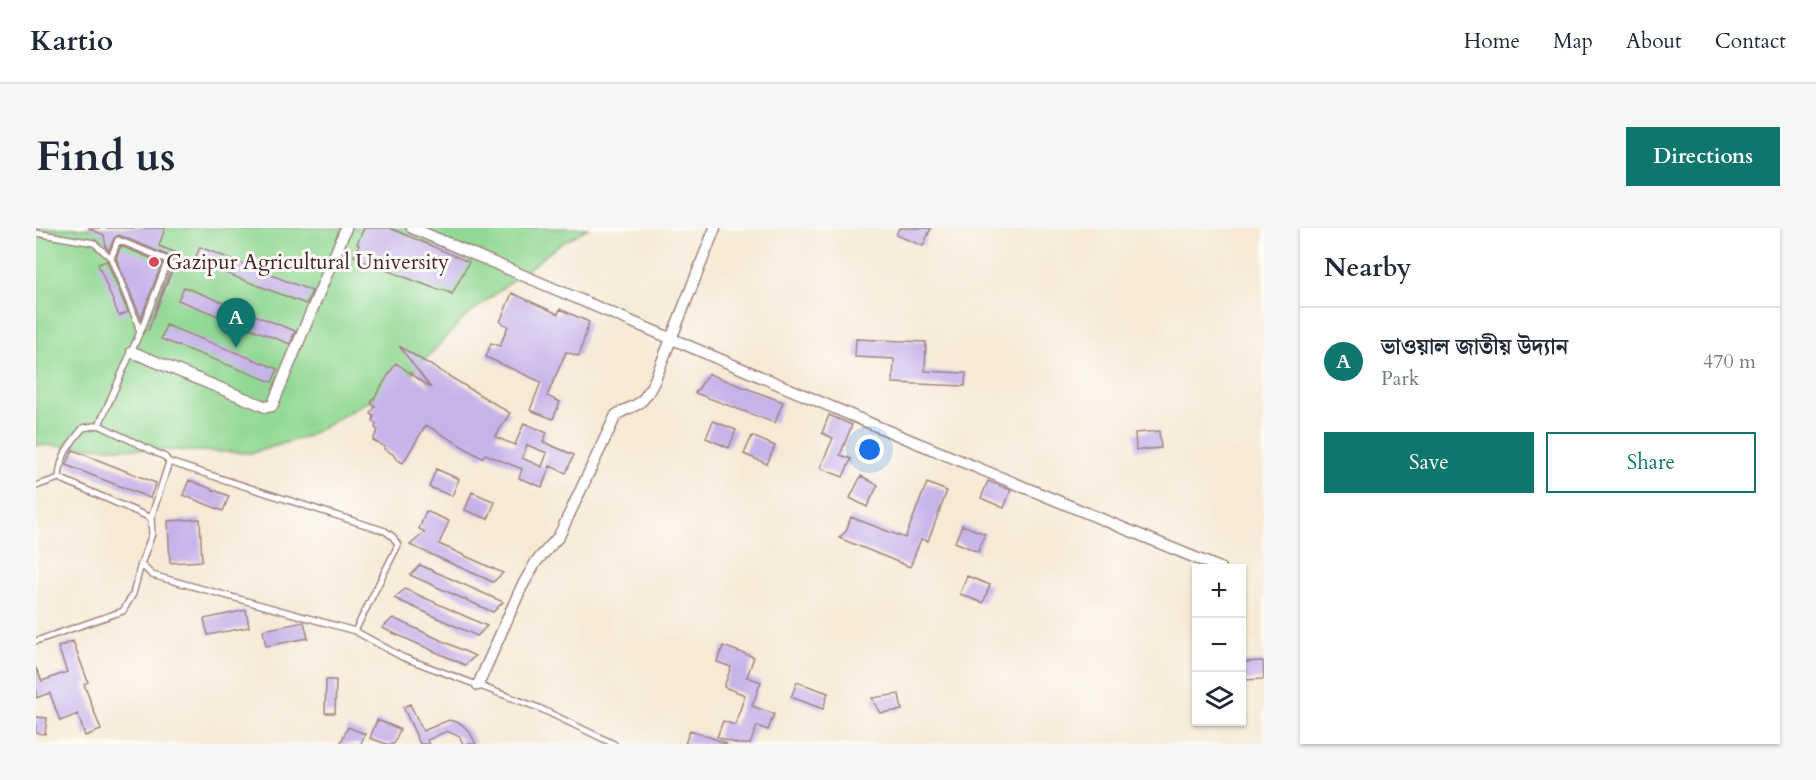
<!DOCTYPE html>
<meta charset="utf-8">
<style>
:root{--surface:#fff;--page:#f6f6f7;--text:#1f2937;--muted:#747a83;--line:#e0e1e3;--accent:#0f766e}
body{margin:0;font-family:Cardo,"Noto Serif Bengali",serif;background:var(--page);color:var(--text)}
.controls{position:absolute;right:18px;bottom:18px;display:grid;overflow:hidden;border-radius:0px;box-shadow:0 2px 4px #0004}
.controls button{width:54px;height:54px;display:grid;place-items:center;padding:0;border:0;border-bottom:2px solid var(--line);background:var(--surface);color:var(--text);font:30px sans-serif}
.you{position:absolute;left:834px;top:222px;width:21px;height:21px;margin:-15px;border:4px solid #fff;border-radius:50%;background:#1a73e8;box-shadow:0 0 0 9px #1a73e833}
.badge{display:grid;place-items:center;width:39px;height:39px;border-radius:50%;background:var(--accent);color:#fff;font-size:20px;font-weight:700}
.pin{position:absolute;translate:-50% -50px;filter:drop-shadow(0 2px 3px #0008)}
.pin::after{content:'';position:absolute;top:32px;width:21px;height:18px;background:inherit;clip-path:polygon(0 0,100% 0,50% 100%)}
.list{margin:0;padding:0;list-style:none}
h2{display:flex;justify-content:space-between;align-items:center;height:78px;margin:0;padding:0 24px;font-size:26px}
h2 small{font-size:20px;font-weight:400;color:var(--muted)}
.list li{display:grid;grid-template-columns:39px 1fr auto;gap:18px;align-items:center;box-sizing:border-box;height:108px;padding:0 24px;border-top:2px solid var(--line)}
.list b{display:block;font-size:22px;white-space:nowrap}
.list p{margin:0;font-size:20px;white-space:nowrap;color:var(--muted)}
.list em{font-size:20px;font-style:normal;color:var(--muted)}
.actions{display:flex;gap:12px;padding:18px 24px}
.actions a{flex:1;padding:14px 0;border:2px solid var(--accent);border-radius:0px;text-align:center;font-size:21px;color:var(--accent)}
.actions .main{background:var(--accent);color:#fff}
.icon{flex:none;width:33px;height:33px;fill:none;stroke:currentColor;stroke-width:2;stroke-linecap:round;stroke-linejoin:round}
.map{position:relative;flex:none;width:1228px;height:516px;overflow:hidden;border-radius:0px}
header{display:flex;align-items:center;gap:36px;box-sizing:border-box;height:84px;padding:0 30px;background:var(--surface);border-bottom:2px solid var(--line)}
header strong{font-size:28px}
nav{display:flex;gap:33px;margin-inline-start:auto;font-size:21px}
.intro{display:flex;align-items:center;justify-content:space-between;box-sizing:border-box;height:144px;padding:0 36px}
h1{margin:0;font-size:42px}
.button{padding:15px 27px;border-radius:0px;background:var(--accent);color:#fff;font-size:21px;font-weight:700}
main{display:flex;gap:36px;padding:0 36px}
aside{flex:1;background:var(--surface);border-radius:0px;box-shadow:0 2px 4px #0004}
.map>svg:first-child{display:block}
.green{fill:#90d893;stroke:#6d7c5f;stroke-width:1.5}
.building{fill:#c6b3ea;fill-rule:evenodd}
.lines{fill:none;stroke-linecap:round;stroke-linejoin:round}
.service-casing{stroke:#a08480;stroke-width:8}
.minor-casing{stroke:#a08480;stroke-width:13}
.service{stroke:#fff;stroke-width:5}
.minor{stroke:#fff;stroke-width:10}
.poi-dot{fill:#d1495b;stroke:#fdfcf7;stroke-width:2}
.labels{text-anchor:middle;stroke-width:6;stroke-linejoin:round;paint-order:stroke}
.poi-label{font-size:21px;fill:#4a1f2b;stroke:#fdfcf7;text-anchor:start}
</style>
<header>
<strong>Kartio</strong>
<nav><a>Home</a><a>Map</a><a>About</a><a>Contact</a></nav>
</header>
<div class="intro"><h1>Find us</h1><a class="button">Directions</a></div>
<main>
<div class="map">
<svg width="1228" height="516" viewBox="0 0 1228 516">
<rect width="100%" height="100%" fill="#fdfcf7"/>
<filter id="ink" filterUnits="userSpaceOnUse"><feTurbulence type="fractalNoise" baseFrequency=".0167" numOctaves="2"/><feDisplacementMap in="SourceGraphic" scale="12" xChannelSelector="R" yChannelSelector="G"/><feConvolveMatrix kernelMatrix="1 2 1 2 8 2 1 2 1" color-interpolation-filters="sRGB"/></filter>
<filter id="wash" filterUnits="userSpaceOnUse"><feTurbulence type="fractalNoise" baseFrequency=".008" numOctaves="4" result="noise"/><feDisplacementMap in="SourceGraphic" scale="24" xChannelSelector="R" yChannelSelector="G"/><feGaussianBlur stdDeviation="1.35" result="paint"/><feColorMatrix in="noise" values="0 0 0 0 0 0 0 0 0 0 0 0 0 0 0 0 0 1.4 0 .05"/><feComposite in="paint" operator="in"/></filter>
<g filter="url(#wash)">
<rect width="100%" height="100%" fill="#f6e9d5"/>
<path class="green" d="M0 0H552L523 17 427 91 372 150 272 208 216 225 0 217Z"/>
<g id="blocks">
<path class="building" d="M52 0H129L123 18 143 26 112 103 137 34 136 29 83 7 78 10 73 22 70 19 68 7Z
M328 0H354L433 34 416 66 408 62H403L329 34 318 28 323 17 321 16Z
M863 0H895L887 18 860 7Z
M85 18 126 35 105 90 80 30Z
M164 19 276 63 270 76 158 33Z
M71 33 92 84 83 88 62 36Z
M148 59 259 103 254 116 142 72Z
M476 65 522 86 524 81 553 94 543 128 530 124 511 168 524 174 517 191 494 182 505 154 450 129 455 115 464 118 472 98 464 94Z
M130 97 242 141 236 154 125 111Z
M820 111 890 114 889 143 930 145 929 158 857 155 858 131 819 129Z
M363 118 474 185 459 209 479 217 488 195 511 205 507 214 538 227 530 245 514 238 506 259 483 250 486 241 449 226 446 230 390 197 367 235 360 231 357 226 348 221 349 219 337 212 342 202 339 200 340 196 337 193 338 188 335 186 339 179 335 175 360 135 395 160ZM491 217 511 225 506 239 486 230Z
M673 146 747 174 739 195 659 165Z
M793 187 816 197 804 227 815 231 807 249 784 240 797 210 786 205Z
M677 193 700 202 693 220 670 210Z
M1123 203 1125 220 1100 222 1099 205Z
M716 208 739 218 731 236 708 226Z
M37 222 120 255 114 270 30 237Z
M400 241 423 251 416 268 393 259Z
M825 248 842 257 831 279 814 270Z
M153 252 193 268 187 283 147 267Z
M952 253 975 262 968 280 945 270Z
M891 255 911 263 892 313 885 311 874 339 803 310 810 303 815 289 869 310Z
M436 264 459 274 452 291 429 282Z
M390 283 413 293 403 316 467 345 457 354 374 317 389 304 383 301Z
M164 291 166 333 134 335 132 293Z
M926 297 949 306 942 324 919 314Z
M384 337 467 374 457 384 374 347Z
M931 348 954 357 947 375 924 366Z
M369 361 451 398 441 408 358 370Z
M210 382 213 399 172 407 168 391Z
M357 390 439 428 429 437 346 400Z
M268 394 272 410 230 418 227 402Z
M37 413 52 454 48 456 65 502 49 508 42 486 24 493 14 465 0 470V440L6 453 31 444 22 419Z
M687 418 718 429 711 449 725 454 716 478 738 486 732 502 721 498 714 516H702L681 509 687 493 699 497 709 467 688 459 695 439 681 434Z
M1227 433 1228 451 1206 452V434Z
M290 452H300L299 485H289Z
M761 454 792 465 787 481 755 469Z
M863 466 866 482 844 485 836 470Z
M374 476 387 503 413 492 424 495 433 503 440 516H427L424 509 411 503 391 512 393 516H384L367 479Z
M0 489 11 490 9 506 0 505Z
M341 492 364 501 358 516H350L334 510Z
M312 499 329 506 325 516H304Z
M654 502 690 515V516H649Z"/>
</g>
</g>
<g filter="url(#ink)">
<use href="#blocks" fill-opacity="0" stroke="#a08480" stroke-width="1.5"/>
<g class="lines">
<defs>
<path id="service" d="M0 5 58 15 75 30 101 94 104 104 63 197 47 200C33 217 24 228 23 250L115 290 116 306 105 336 116 347 319 403 366 429 503 480 578 516
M75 30 82 12 132 32 105 103
M63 197 129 229 133 234 115 290
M133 234 349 303 357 309 362 317 319 403
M0 258 23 250
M0 413 87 383 97 366 105 336"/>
<path id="minor" d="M376 0 845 200 1184 340
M96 124 230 179 236 178 310 0
M442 457 485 360 500 334 523 308 580 187C587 182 596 180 603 175 610 170 614 161 618 154L679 0"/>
</defs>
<use href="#service" class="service-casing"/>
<use href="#minor" class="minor-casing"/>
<use href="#service" class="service"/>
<use href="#minor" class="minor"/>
</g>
</g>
<circle class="poi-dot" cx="118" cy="34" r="6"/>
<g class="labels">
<g class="poi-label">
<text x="130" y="41">Gazipur Agricultural University</text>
</g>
</g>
</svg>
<div class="controls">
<button>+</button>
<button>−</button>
<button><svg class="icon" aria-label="layers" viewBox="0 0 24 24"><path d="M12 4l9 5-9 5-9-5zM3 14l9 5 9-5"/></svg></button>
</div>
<div class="you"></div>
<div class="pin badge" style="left:200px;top:120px">A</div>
</div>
<aside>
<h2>Nearby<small></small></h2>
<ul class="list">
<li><span class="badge">A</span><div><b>ভাওয়াল জাতীয় উদ্যান</b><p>Park</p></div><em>470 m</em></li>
</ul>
<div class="actions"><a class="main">Save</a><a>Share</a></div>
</aside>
</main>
